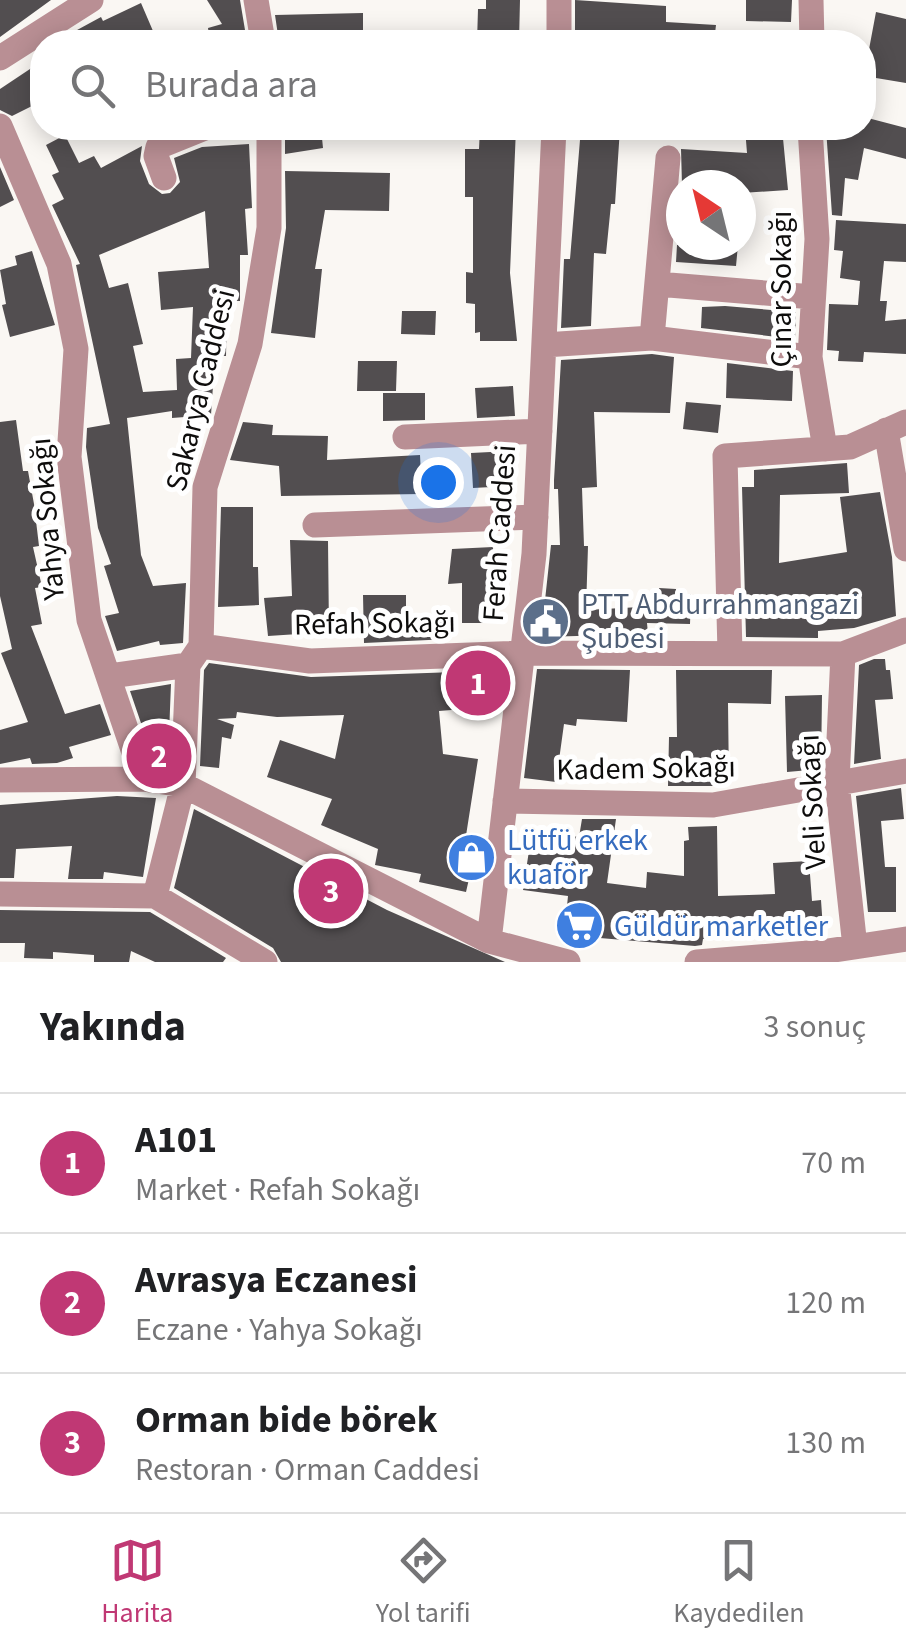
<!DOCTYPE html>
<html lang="tr">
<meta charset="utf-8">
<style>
:root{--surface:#fff;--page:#f6f6f6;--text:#202124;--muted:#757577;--line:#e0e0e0;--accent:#c03874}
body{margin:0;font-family:"Source Sans 3",sans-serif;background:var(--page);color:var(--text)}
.compass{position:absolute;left:666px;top:170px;width:90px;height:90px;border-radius:50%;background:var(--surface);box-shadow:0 5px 25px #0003;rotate:325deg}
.you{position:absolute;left:438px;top:482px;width:35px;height:35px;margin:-25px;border:8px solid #fff;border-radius:50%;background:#1a73e8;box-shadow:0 0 0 15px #1a73e833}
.badge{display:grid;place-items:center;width:65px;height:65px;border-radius:50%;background:var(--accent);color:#fff;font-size:32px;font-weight:700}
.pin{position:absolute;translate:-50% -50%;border:5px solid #fff;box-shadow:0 2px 10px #0006}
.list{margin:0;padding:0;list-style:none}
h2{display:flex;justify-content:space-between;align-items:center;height:130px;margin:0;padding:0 40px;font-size:42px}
h2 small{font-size:32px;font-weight:400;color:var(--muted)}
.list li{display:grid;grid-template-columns:65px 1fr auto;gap:30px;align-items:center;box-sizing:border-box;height:140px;padding:0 40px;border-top:2px solid var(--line)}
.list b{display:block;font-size:38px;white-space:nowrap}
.list p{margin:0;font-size:32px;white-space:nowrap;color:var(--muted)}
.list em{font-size:32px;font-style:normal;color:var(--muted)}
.icon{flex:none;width:55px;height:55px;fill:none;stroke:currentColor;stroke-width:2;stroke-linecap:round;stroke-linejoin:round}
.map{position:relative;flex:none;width:906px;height:962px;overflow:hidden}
.search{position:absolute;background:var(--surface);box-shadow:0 5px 25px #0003;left:30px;right:30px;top:30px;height:110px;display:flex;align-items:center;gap:25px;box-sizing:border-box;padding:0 35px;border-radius:40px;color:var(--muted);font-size:38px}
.sheet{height:550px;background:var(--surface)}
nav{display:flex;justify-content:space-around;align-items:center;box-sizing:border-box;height:140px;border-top:2px solid var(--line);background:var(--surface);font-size:28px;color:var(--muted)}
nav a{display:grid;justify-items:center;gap:5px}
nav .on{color:var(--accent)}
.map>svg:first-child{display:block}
.building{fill:#524e50;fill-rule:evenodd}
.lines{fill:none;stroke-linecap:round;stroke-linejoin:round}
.minor{stroke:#b98f94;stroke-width:25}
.labels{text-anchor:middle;stroke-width:10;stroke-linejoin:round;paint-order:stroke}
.street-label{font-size:30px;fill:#0e0d0c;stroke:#fff}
.service-label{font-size:30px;fill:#4e5e75;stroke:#fff;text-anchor:start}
.shop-label{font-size:30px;fill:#366cbe;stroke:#fff;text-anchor:start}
</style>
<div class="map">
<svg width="906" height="962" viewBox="0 0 906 962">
<rect width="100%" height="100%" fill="#faf7f3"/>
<path class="building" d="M0 0H51L0 37Z
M207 0H240L247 42H210L208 28 222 24Z
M486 0H520L519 42H477L478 9H486Z
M575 0 666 6V22L716 25 714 42H643L617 35 575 34Z
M746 0H792L791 22 746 21Z
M141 3 156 38 145 42H55L101 17 103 21Z
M876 12 906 19V83L864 76Z
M363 13V42H279L275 15Z
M42 61V101L12 116 0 110V89Z
M864 117 906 128V159L864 148 858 180 845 178 842 216 832 215 826 128H864Z
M321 128 323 148 285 154V130Z
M480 128H516L510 273 517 341H480V332L475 333V304L466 303V272L473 273V197H465V149H479Z
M581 128H620L615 204H611L606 254 594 253 591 326 561 328 564 259H570Z
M745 128H782L788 190 741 193V185H682L681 149 747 153Z
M65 135 79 163 94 156 101 168 142 146 140 161 149 184 162 194 170 193 180 182 174 158 202 147 249 144 252 208 245 209 248 255H240V301H227L226 356H215L211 415 172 418V411L127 418 141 555 153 586 186 583 183 643 160 645 159 641 117 651 105 616 119 613 104 566 111 564 98 528 86 447 87 428 110 424 76 265 80 264 52 205 64 199 52 175 59 172 46 145ZM205 211 209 268 158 272 161 310 193 307 191 358 176 359 177 390 143 392 133 346 143 344 128 283 109 288 99 255Z
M0 167 14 200 0 207Z
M285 171 390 173 389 211 325 210 315 269H322L315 338 271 333 286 228Z
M836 220 906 224V262L884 261 880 301H887L885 321 906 319V354L864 352 863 362 838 361 839 351 827 350 829 304 858 305 860 281 840 278 843 251 834 250Z
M677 245H738L736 266 676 262Z
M32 251 55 325 10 337 2 305 6 304 0 270 17 265 15 256Z
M725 306 796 312 795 339 701 328 702 307Z
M402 311H436L435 335 401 334Z
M652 354 674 357 670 413 594 412 597 487 582 488 584 546H588L586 610 658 606 659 588 676 589V594H691L690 624 647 623 648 634 541 637 551 545H560L558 489H554V480L561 360Z
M358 361H397L396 391H357Z
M727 363 793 371 792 401 726 398Z
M513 386 515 416 477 418 475 388Z
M383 393H425V420L383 421Z
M686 402 721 405 718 433 683 429Z
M16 420 23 471H28L34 504 39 546 33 547 42 587 35 588 42 624 31 626 65 714 100 704 111 735 69 747 73 758 57 763 32 764 30 758 0 764V730L28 722 1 653 12 649 0 596V422Z
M243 422 273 425 272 435 328 436 327 460 420 455 422 494 281 496 279 466 230 460Z
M510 451 512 486 473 488 471 453Z
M847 463 849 493 780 495 779 563 847 552 840 497 880 492 892 557 896 616 854 628 818 631V638L746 637 742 487H754V470Z
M221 507H253V567H258L259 605 218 607Z
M290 540 328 541 329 632 268 636 264 598 292 596Z
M493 547 495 623H462V583L448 584 452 549Z
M363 595H406V616L450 617V639L364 643Z
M874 659H885L886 670H890L893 699 875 700 881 759 854 764 859 665Z
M209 663 311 677 485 671 488 707 439 711 443 754 478 759 465 842 477 844 466 892 419 882 421 874 375 865 378 849 321 825 332 799 267 777 280 740 335 759 344 715 277 717 237 712 236 718 217 719 234 725 231 739 222 737 219 768 200 766 204 670Z
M537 669 630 670 627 722 577 719 576 726 564 724 556 782 524 778Z
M676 670H772L771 704 728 703 729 786H668L669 737H677Z
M171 684 168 759 154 761 130 691Z
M822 695 821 769 787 772 785 696Z
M901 788 904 819 881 821 885 867H896V912H868L856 796Z
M117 796 156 798 143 877 104 872 103 879H68L72 846 16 849 14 878H0V805Z
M194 809 387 910 505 962H281L273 948 174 888Z
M582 819H616L607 883 646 888 647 872 684 876V841L689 840 688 827 717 826 718 896 775 894 773 863 809 861 812 901 821 900 823 929 703 939 702 945 695 946 564 935 568 896 523 890 532 831 579 837Z
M0 910 150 912 226 958 223 962H155L131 951 129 962H94V955L53 952V959L24 958 25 943H0Z"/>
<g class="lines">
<path class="minor" d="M256 0 263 42
M811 0 812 42
M559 42V0
M0 58 91 0
M0 126 59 264 76 349 69 457 89 620 143 779
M810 128 817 239 810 357 825 449
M164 178 156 156 158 147 205 128
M657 284 813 297
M652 338 668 158
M544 345 652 338 810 357
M886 430 906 549
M405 437 540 431
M315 525 536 517
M201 646 310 661 522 653 843 654 906 630
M730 653 725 456 850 447 906 422
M843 654 837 782 855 947
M110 676 188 665
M0 780 143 779 183 785 489 941 568 962
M505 801 713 805 906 771
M0 894 155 896 265 962
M155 896 183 785 188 665 201 646 205 487 250 344 269 228V128
M489 941 534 554 554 128
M697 962 821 952 906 939"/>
</g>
<defs>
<symbol id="civic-disc" viewBox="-11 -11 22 22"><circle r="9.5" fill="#5c6f8a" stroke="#fff"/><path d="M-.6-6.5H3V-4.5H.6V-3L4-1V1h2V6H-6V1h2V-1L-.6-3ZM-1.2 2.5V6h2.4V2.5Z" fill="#fff"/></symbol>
<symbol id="shop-disc" viewBox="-11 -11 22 22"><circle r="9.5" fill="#3f7fe0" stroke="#fff"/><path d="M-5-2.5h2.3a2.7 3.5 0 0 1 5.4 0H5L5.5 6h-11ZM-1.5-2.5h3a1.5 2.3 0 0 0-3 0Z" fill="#fff"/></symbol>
<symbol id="supermarket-disc" viewBox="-11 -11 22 22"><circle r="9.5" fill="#3f7fe0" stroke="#fff"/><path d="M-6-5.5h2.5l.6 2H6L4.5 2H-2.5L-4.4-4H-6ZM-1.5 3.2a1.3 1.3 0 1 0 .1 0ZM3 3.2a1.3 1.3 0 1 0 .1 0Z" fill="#fff"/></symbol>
</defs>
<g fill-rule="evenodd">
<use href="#civic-disc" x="518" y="594" width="55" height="55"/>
<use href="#shop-disc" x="444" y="830" width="55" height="55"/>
<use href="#supermarket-disc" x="552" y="898" width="55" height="55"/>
</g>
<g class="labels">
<g class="street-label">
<text transform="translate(781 289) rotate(-90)" y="10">Çınar Sokağı</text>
<text transform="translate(200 390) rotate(-76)" y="10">Sakarya Caddesi</text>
<text transform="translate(47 519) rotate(-95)" y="10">Yahya Sokağı</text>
<text transform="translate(499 533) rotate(-86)" y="10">Ferah Caddesi</text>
<text transform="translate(375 623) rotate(-1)" y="10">Refah Sokağı</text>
<text transform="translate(646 768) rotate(-1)" y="10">Kadem Sokağı</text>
<text transform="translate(812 802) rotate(-93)" y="10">Veli Sokağı</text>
</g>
<g class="service-label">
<text x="581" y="614">PTT Abdurrahmangazi<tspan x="581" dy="34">Şubesi</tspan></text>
</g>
<g class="shop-label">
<text x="507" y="850">Lütfü erkek<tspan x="507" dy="34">kuaför</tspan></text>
<text x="614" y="936">Güldür marketler</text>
</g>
</g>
</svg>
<svg class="compass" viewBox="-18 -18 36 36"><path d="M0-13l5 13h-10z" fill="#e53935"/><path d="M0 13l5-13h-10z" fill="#757577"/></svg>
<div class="you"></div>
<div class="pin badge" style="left:478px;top:683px">1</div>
<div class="pin badge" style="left:159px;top:756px">2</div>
<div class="pin badge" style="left:331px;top:891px">3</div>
<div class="search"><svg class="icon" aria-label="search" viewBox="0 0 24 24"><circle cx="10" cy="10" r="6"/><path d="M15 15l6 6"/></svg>Burada ara</div>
</div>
<section class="sheet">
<h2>Yakında<small>3 sonuç</small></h2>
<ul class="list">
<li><span class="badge">1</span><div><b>A101</b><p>Market · Refah Sokağı</p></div><em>70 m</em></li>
<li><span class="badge">2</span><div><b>Avrasya Eczanesi</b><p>Eczane · Yahya Sokağı</p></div><em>120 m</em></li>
<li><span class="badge">3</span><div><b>Orman bide börek</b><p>Restoran · Orman Caddesi</p></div><em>130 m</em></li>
</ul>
</section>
<nav>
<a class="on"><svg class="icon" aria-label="map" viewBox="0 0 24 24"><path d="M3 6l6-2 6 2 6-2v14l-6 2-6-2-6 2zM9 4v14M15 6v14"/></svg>Harita</a>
<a><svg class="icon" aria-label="directions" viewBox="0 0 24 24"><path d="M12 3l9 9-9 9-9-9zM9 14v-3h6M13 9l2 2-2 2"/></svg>Yol tarifi</a>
<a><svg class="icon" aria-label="saved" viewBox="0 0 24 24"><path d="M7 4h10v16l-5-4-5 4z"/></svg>Kaydedilen</a>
</nav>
